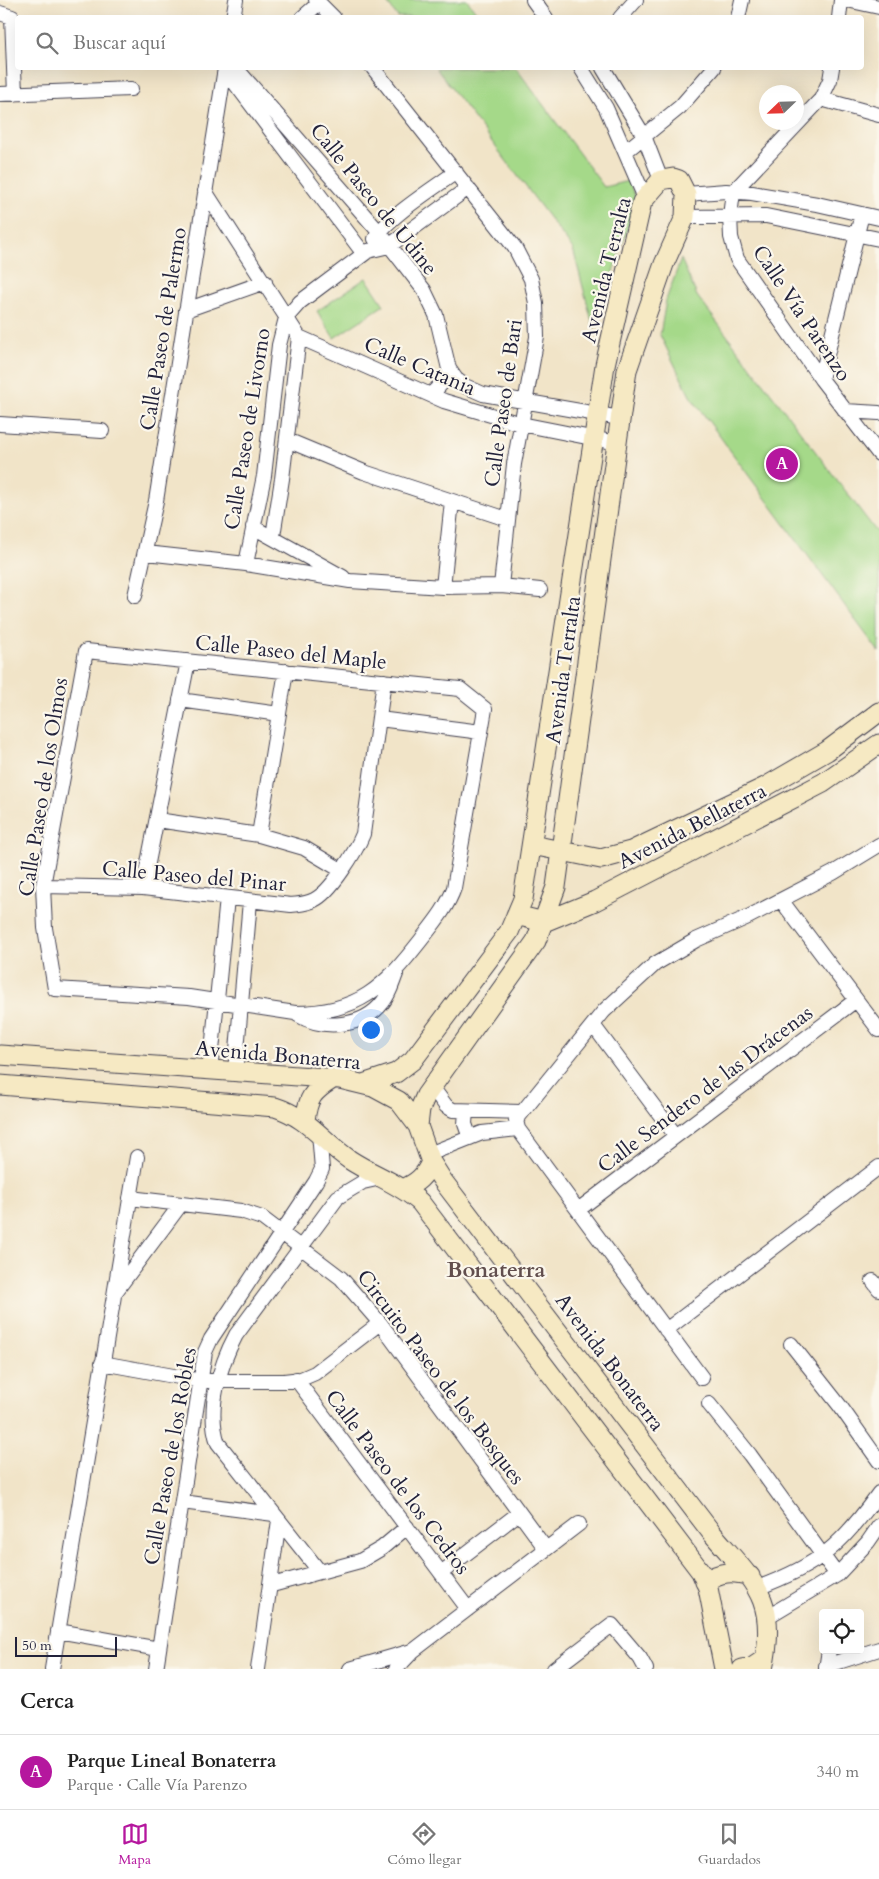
<!DOCTYPE html>
<html lang="es">
<meta charset="utf-8">
<style>
:root{--surface:#fff;--page:#f6f6f6;--text:#222;--muted:#767676;--line:#e0e0e0;--accent:#b5179e}
body{margin:0;font-family:Cardo,serif;background:var(--page);color:var(--text)}
.controls{position:absolute;right:15px;bottom:15px;display:grid;overflow:hidden;border-radius:5px;box-shadow:0 5px 20px #0002}
.controls button{width:45px;height:45px;display:grid;place-items:center;padding:0;border:0;border-bottom:1px solid var(--line);background:var(--surface);color:var(--text);font:25px sans-serif}
.compass{position:absolute;left:759px;top:85px;width:45px;height:45px;border-radius:50%;background:var(--surface);box-shadow:0 5px 20px #0002;rotate:247deg}
.scale{position:absolute;left:15px;bottom:12px;width:102px;box-sizing:border-box;padding-left:5px;border:2px solid #22223b;border-top:0;font-size:14px;line-height:18px;white-space:nowrap;color:#22223b;-webkit-text-stroke:4px #fbf7ec;paint-order:stroke}
.you{position:absolute;left:370px;top:1029px;width:18px;height:18px;margin:-12px;border:4px solid #fff;border-radius:50%;background:#1a73e8;box-shadow:0 0 0 8px #1a73e833}
.badge{display:grid;place-items:center;width:32px;height:32px;border-radius:50%;background:var(--accent);color:#fff;font-size:16px;font-weight:700}
.pin{position:absolute;translate:-50% -50%;border:2px solid #fff;box-shadow:0 1px 5px #0006}
.list{margin:0;padding:0;list-style:none}
h2{display:flex;justify-content:space-between;align-items:center;height:65px;margin:0;padding:0 20px;font-size:21px}
h2 small{font-size:16px;font-weight:400;color:var(--muted)}
.list li{display:grid;grid-template-columns:32px 1fr auto;gap:15px;align-items:center;box-sizing:border-box;height:75px;padding:0 20px;border-top:1px solid var(--line)}
.list b{display:block;font-size:19px;white-space:nowrap}
.list p{margin:0;font-size:16px;white-space:nowrap;color:var(--muted)}
.list em{font-size:16px;font-style:normal;color:var(--muted)}
.icon{flex:none;width:28px;height:28px;fill:none;stroke:currentColor;stroke-width:2;stroke-linecap:round;stroke-linejoin:round}
.map{position:relative;flex:none;width:879px;height:1669px;overflow:hidden}
.search{position:absolute;background:var(--surface);box-shadow:0 5px 20px #0002;left:15px;right:15px;top:15px;height:55px;display:flex;align-items:center;gap:12px;box-sizing:border-box;padding:0 18px;border-radius:5px;color:var(--muted);font-size:19px}
.sheet{height:140px;background:var(--surface)}
nav{display:flex;justify-content:space-around;align-items:center;box-sizing:border-box;height:70px;border-top:1px solid var(--line);background:var(--surface);font-size:14px;color:var(--muted)}
nav a{display:grid;justify-items:center;gap:2px}
nav .on{color:var(--accent)}
.map>svg:first-child{display:block}
.green{fill:#a5d989;stroke:#647e62}
.lines{fill:none;stroke-linecap:round;stroke-linejoin:round}
.street-casing{stroke:#413f50;stroke-width:16}
.secondary-casing{stroke:#413f50;stroke-width:21}
.street{stroke:#fff;stroke-width:14}
.secondary{stroke:#f6e9c3;stroke-width:19}
.labels{text-anchor:middle;stroke-width:4.5;stroke-linejoin:round;paint-order:stroke}
.street-label{font-size:21px;fill:#22223b;stroke:#fbf7ec}
.neighbourhood-label{font-size:22px;font-weight:bold;fill:#624f4e;stroke:#fbf7ec}
</style>
<div class="map">
<svg width="879" height="1669" viewBox="0 0 879 1669">
<rect width="100%" height="100%" fill="#fbf7ec"/>
<filter id="ink" filterUnits="userSpaceOnUse"><feTurbulence type="fractalNoise" baseFrequency=".02" numOctaves="2"/><feDisplacementMap in="SourceGraphic" scale="10" xChannelSelector="R" yChannelSelector="G"/><feConvolveMatrix kernelMatrix="1 2 1 2 8 2 1 2 1" color-interpolation-filters="sRGB"/></filter>
<filter id="wash" filterUnits="userSpaceOnUse"><feTurbulence type="fractalNoise" baseFrequency=".0096" numOctaves="4" result="noise"/><feDisplacementMap in="SourceGraphic" scale="20" xChannelSelector="R" yChannelSelector="G"/><feGaussianBlur stdDeviation="1.12" result="paint"/><feColorMatrix in="noise" values="0 0 0 0 0 0 0 0 0 0 0 0 0 0 0 0 0 1.4 0 .05"/><feComposite in="paint" operator="in"/></filter>
<g filter="url(#wash)">
<rect width="100%" height="100%" fill="#f1e4c8"/>
<path class="green" d="M385 0H467L480 17H398Z
M436 68H516L604 187 628 181 637 200 594 329 573 249Z
M681 259 697 296 876 531H879V652L690 396 660 335 666 300Z
M366 278 384 305 334 338 317 311Z"/>
</g>
<g filter="url(#ink)">
<g class="lines">
<defs>
<path id="street" d="M316 0 334 18
M533 0 546 18
M847 0 879 7
M0 13 12 17 15 94
M233 18 236 0
M302 18 319 3
M620 18 636 0
M738 18 742 0
M839 18 841 0
M236 68 379 232 424 290 436 315 449 369 456 379 465 386 483 394 620 418
M373 68 515 248 531 279 536 303 537 337 514 464 501 586
M581 68 606 108 645 198
M603 68 644 136 661 180
M832 68 830 80 821 99 733 192 730 216 731 237 737 259 821 379 879 454
M225 70 364 254
M0 94 131 89
M821 99 879 115
M626 151 680 107 714 68
M205 191 299 337 444 401 521 424 617 443
M686 194 726 191 752 193 817 204 879 218
M685 217 766 216 879 239
M375 239C386 218 434 188 456 172
M186 310 265 282
M821 379 862 214
M431 395 451 373
M845 411 879 413
M0 424 102 431
M287 440 364 472 507 519
M253 527 343 577
M273 536 282 479 299 337
M146 553 246 564 350 581 443 587 501 586 540 590
M246 564 264 476 279 345 286 318 300 302 368 251 389 246 468 188
M443 587 452 501
M135 596 156 501 225 68
M86 651 460 689 485 709 454 888C447 908 434 923 421 940 384 987 359 1013 295 1013L189 997 55 989 45 928 43 886Z
M180 700 279 714
M379 719 481 732
M157 820 259 835 304 848 341 870
M259 835 286 671
M43 886 143 888 291 905C298 904 307 904 314 900 331 892 356 851 363 834L384 681
M143 888 188 661
M781 900 879 1030
M298 1015C323 1030 363 1028 383 1002 390 993 392 984 396 974
M593 1025 676 1136
M210 1071 227 898
M235 1073 250 901
M432 1087 446 1106 453 1110 521 1112
M466 1111 465 1124 470 1138
M429 1154 482 1133 518 1129
M130 1198 241 1211 262 1218 341 1278 380 1323 546 1549
M578 1210 856 1000
M873 1281 879 1289
M116 1291 181 1204
M666 1330 879 1167
M791 1344 840 1406 879 1461
M102 1363 201 1381H284L301 1379 315 1373 380 1323
M702 1378 518 1129 516 1120 604 1011 655 964 696 940 748 917 833 873 879 845
M296 1379 468 1609
M709 1404 750 1455 837 1575
M182 1502 274 1514
M320 1572 218 1443C206 1409 220 1365 236 1335L338 1197 363 1182 381 1178
M441 1573 519 1513
M272 1585 360 1561 382 1548 407 1527
M757 1588C819 1565 841 1546 879 1493
M767 1617 837 1575 868 1542 879 1526
M58 1631 159 1649
M826 1666 879 1649
M52 1669 137 1157
M156 1669 205 1352 211 1339 316 1181 322 1169 319 1133
M258 1669 279 1520
M350 1669 412 1651
M396 1669 413 1651 579 1524
M554 1669 612 1625 640 1658 646 1669
M826 1669 829 1650"/>
<path id="secondary" d="M532 845 601 859 631 851 765 787 827 751 879 712
M516 915 544 922 595 901 823 783 879 744
M0 1055 340 1079 373 1087 399 1101 418 1126 431 1162 443 1181 711 1532C753 1582 779 1598 763 1669
M363 1084 396 1073 413 1060 509 932 523 899 605 365 642 202 661 180 673 178 679 180 686 194 685 217 664 264 627 370 556 887 536 941 426 1095 420 1109 418 1126
M0 1085 275 1107C309 1118 322 1141 350 1160 373 1175 400 1184 420 1202L701 1572 708 1588 724 1669
M305 1120C308 1098 312 1092 331 1080
M403 1189C417 1183 425 1176 431 1162
M705 1582C720 1571 733 1571 750 1576
M742 1669 753 1667 765 1659"/>
</defs>
<use href="#street" class="street-casing"/>
<use href="#secondary" class="secondary-casing"/>
<use href="#street" class="street"/>
<use href="#secondary" class="secondary"/>
</g>
</g>
<g class="labels">
<g class="street-label">
<text transform="translate(374 199) rotate(51)" y="7">Calle Paseo de Udine</text>
<text transform="translate(606 270) rotate(-76)" y="7">Avenida Terralta</text>
<text transform="translate(802 313) rotate(56)" y="7">Calle Vía Parenzo</text>
<text transform="translate(163 329) rotate(-81)" y="7">Calle Paseo de Palermo</text>
<text transform="translate(420 366) rotate(23)" y="7">Calle Catania</text>
<text transform="translate(503 403) rotate(-82)" y="7">Calle Paseo de Bari</text>
<text transform="translate(247 429) rotate(-81)" y="7">Calle Paseo de Livorno</text>
<text transform="translate(291 652) rotate(6)" y="7">Calle Paseo del Maple</text>
<text transform="translate(563 670) rotate(-82)" y="7">Avenida Terralta</text>
<text transform="translate(43 787) rotate(-81)" y="7">Calle Paseo de los Olmos</text>
<text transform="translate(692 826) rotate(-27)" y="7">Avenida Bellaterra</text>
<text transform="translate(194 876) rotate(5)" y="7">Calle Paseo del Pinar</text>
<text transform="translate(278 1055) rotate(5)" y="7">Avenida Bonaterra</text>
<text transform="translate(705 1089) rotate(-37)" y="7">Calle Sendero de las Drácenas</text>
<text transform="translate(610 1362) rotate(53)" y="7">Avenida Bonaterra</text>
<text transform="translate(441 1377) rotate(53)" y="7">Circuito Paseo de los Bosques</text>
<text transform="translate(170 1456) rotate(-80)" y="7">Calle Paseo de los Robles</text>
<text transform="translate(398 1482) rotate(53)" y="7">Calle Paseo de los Cedros</text>
</g>
<g class="neighbourhood-label">
<text x="496" y="1277">Bonaterra</text>
</g>
</g>
</svg>
<div class="controls">
<button><svg class="icon" aria-label="locate" viewBox="0 0 24 24"><circle cx="12" cy="12" r="6"/><path d="M12 2v4M12 18v4M2 12h4M18 12h4"/></svg></button>
</div>
<svg class="compass" viewBox="-18 -18 36 36"><path d="M0-13l5 13h-10z" fill="#e53935"/><path d="M0 13l5-13h-10z" fill="#767676"/></svg>
<div class="scale">50 m</div>
<div class="you"></div>
<div class="pin badge" style="left:782px;top:464px">A</div>
<div class="search"><svg class="icon" aria-label="search" viewBox="0 0 24 24"><circle cx="10" cy="10" r="6"/><path d="M15 15l6 6"/></svg>Buscar aquí</div>
</div>
<section class="sheet">
<h2>Cerca<small></small></h2>
<ul class="list">
<li><span class="badge">A</span><div><b>Parque Lineal Bonaterra</b><p>Parque · Calle Vía Parenzo</p></div><em>340 m</em></li>
</ul>
</section>
<nav>
<a class="on"><svg class="icon" aria-label="map" viewBox="0 0 24 24"><path d="M3 6l6-2 6 2 6-2v14l-6 2-6-2-6 2zM9 4v14M15 6v14"/></svg>Mapa</a>
<a><svg class="icon" aria-label="directions" viewBox="0 0 24 24"><path d="M12 3l9 9-9 9-9-9zM9 14v-3h6M13 9l2 2-2 2"/></svg>Cómo llegar</a>
<a><svg class="icon" aria-label="saved" viewBox="0 0 24 24"><path d="M7 4h10v16l-5-4-5 4z"/></svg>Guardados</a>
</nav>
